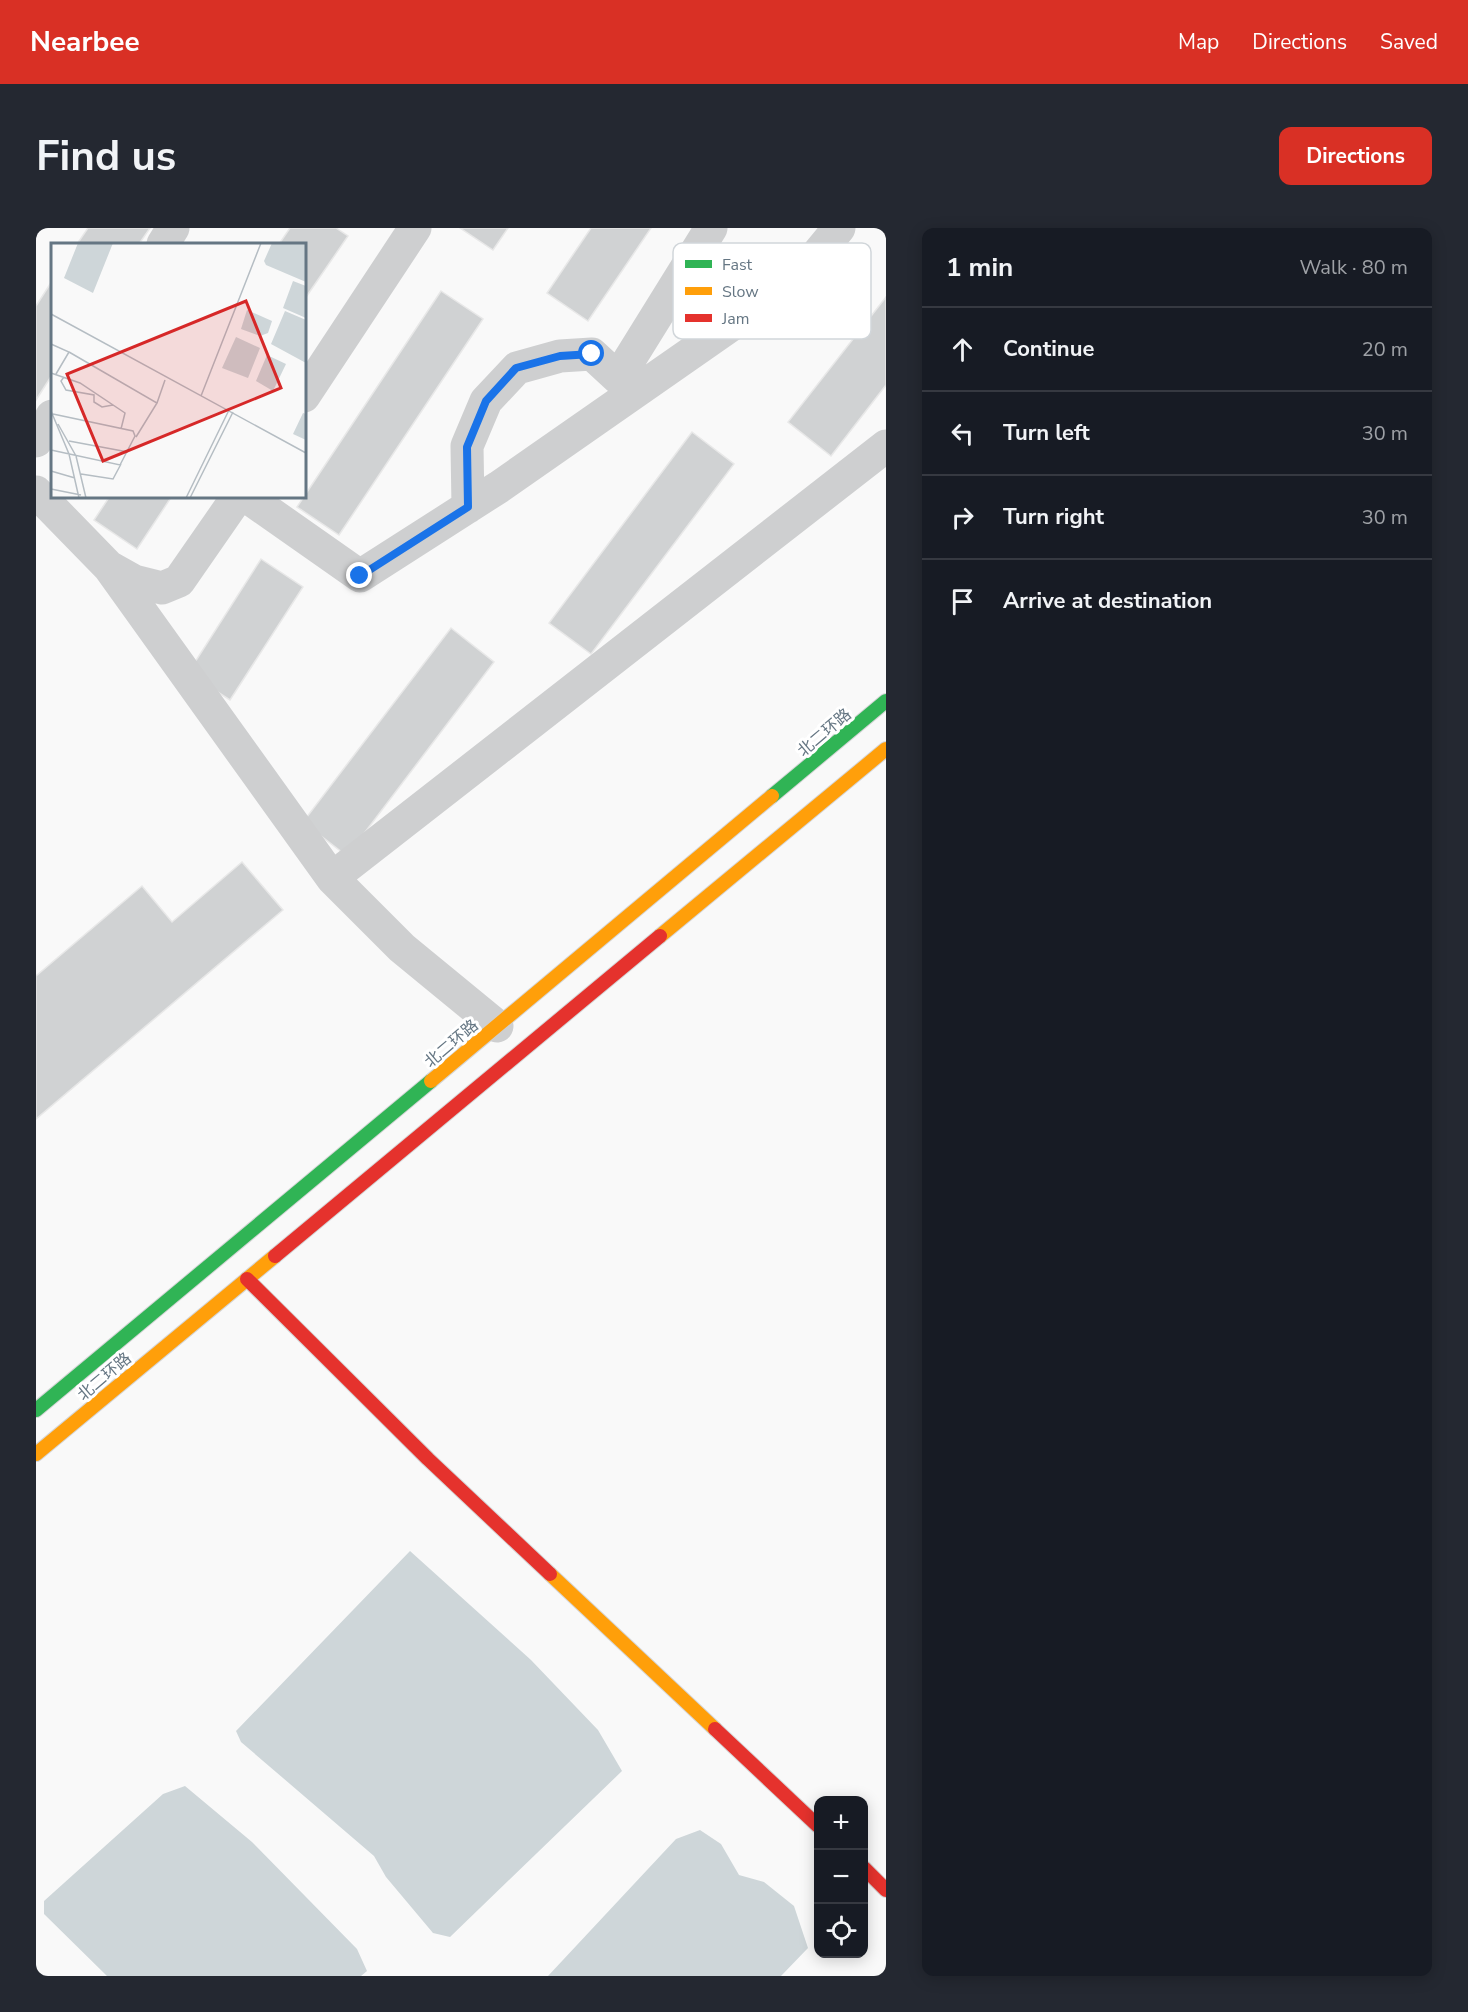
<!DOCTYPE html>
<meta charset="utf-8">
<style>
:root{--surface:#171b24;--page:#242831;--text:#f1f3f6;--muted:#9ea1a6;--line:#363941;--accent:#d93025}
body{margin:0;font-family:"Nunito Sans","Noto Sans SC",sans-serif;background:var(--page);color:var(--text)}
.controls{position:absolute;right:18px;bottom:18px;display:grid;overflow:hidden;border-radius:12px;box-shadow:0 3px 15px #0003}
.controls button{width:54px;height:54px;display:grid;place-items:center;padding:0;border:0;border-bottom:2px solid var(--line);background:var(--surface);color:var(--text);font:30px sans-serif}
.stop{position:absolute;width:18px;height:18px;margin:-14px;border:4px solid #1a73e8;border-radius:50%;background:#fff}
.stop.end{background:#1a73e8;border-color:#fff;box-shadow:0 2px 6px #0008}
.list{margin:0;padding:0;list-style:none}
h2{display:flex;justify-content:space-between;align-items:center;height:78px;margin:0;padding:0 24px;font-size:26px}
h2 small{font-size:20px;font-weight:400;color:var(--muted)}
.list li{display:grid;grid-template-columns:39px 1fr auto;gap:18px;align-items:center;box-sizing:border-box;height:84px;padding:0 24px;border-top:2px solid var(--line)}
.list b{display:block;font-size:22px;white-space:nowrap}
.list em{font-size:20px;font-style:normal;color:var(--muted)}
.icon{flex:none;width:33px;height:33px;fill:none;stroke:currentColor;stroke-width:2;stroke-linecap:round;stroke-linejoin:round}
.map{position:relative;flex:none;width:850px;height:1748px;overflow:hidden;border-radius:12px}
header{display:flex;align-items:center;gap:36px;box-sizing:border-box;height:84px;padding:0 30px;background:var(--accent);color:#fff}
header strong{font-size:28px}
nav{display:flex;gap:33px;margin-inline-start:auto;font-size:21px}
.intro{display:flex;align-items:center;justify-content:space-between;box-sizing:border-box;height:144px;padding:0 36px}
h1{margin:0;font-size:42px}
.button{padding:15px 27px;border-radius:12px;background:var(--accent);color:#fff;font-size:21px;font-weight:700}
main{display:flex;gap:36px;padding:0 36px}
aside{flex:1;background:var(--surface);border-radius:12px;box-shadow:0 3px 15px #0003}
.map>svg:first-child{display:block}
.water{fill:#ced6d9}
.building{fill:#d0d2d3;stroke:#e8e8e8;stroke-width:1.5}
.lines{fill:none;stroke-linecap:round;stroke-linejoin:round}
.fast-casing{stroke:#d5d6d7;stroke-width:16}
.slow-casing{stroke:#d5d6d7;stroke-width:16}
.jam-casing{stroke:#d5d6d7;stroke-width:16}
.street{stroke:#cecfd0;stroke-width:33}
.fast{stroke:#30b455;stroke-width:14}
.slow{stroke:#ff9f0a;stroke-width:14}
.jam{stroke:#e5322d;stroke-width:14}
.route{stroke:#1a73e8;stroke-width:8}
.labels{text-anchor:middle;stroke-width:6;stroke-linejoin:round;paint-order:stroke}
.street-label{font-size:16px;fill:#657683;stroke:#fff}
.inset-road{fill:none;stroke:#b5bdc3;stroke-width:1.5}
.view{fill:#d62828;fill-opacity:0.15;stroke:#d62828;stroke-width:3}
.inset-edge{fill:none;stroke:#657683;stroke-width:3}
.key{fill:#fff;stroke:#d1d6da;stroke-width:1.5}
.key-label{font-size:16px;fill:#657683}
</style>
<header>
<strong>Nearbee</strong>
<nav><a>Map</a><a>Directions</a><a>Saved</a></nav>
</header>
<div class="intro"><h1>Find us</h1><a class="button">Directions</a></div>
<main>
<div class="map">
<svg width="850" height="1748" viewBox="0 0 850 1748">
<rect width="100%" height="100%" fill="#f9f9f9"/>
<path class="water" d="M374 1323 495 1432 562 1502 586 1543 414 1709 397 1705 350 1649 338 1628 205 1514 200 1503Z
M149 1558 216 1614 321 1721 331 1743 325 1748H71L8 1686V1673L127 1566Z
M664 1602 685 1616 703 1647 728 1654 758 1678 772 1720 745 1748H512L640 1611Z"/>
<path class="building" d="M52 0H114L103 16H41Z
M254 0H300L312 8 268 72V16H243Z
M424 0H472L457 22Z
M555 0H615L552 93 511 65Z
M16 53V147L0 172V78Z
M405 63 447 91 303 307 261 279Z
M850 69V157L795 228 752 194Z
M656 204 698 236 555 426 513 395Z
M74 268H136L101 321 58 292Z
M225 331 267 359 194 472 152 445Z
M415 400 458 434 311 628 267 594Z
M206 634 247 682 0 891V748L106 658 136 694Z"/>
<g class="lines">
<defs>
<path id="fast" d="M736 568 850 473
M0 1182 395 853"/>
<path id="slow" d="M624 708 850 521
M395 853 736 568
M0 1226 239 1028
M514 1346 679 1501"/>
<path id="jam" d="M239 1028 624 708
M211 1051 392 1231 514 1346
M679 1501 782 1598
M828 1640 850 1662"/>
</defs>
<use href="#fast" class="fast-casing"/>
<use href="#slow" class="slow-casing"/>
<use href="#jam" class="jam-casing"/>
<path class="street" d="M127 16 137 0
M268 168 379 0
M0 213 16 188
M0 264 73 339 98 353 126 360 143 353 202 268
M210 268 324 348 463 259 724 77 775 34 803 0
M432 279 431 218 450 173 481 140 524 128 556 126 582 150 675 0
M73 339 296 650 850 218
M296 650 366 720 461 798"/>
<use href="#fast" class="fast"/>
<use href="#slow" class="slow"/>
<use href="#jam" class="jam"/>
</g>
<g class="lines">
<path class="route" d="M324 348 432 279 431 219 450 173 480 140 524 128 556 126"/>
</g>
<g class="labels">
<g class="street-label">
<text transform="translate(788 504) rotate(-40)" y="6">北二环路</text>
<text transform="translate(415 815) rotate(-40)" y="6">北二环路</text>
<text transform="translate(68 1148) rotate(-40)" y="6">北二环路</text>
</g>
</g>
<g transform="translate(15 15)">
<rect width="255" height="255" fill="#f9f9f9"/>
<path d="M27 0H62L42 50 13 35ZM221 0H255V39L215 22 213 18ZM242 38 255 43V75L232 65ZM196 67 221 78 217 90 209 93 190 86ZM234 68 255 77V120L220 101ZM185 94 209 105 197 135 171 125ZM216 112 235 121 222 148 205 138ZM252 170 255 171V197L242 191Z" fill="#ced6d9"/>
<path class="inset-road" d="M0 71 255 210M0 101 18 109 5 131M18 109 106 160 85 194M0 130 29 140 74 170 70 186M13 134 10 138 15 147 43 152V159L51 164 62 162M150 153 210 0M106 160 114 137M0 168 18 211 28 255M7 181 25 213 35 255M18 198 77 209M0 207 69 222 84 193 82 188 2 171M0 228 24 235M30 231 62 236 70 221M0 246 30 252M135 255 178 167M139 255 182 169"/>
<path class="view" d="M195 58 230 145 52 218 16 131Z"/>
<rect width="255" height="255" class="inset-edge"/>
</g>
<rect x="637" y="15" width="198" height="96" rx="9" class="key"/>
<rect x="649" y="32" width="27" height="8" fill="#30b455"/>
<rect x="649" y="59" width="27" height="8" fill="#ff9f0a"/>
<rect x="649" y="86" width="27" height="8" fill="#e5322d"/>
<g class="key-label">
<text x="686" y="42">Fast</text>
<text x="686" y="69">Slow</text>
<text x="686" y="96">Jam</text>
</g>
</svg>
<div class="controls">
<button>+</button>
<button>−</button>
<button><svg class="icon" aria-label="locate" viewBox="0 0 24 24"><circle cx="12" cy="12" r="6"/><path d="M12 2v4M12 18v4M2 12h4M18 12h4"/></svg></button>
</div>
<div class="stop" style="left:556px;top:126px"></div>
<div class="stop end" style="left:324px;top:348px"></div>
</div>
<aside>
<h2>1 min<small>Walk · 80 m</small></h2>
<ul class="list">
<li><svg class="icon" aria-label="ahead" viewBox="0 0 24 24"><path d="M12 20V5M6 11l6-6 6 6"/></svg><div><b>Continue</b></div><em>20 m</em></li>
<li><svg class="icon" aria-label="left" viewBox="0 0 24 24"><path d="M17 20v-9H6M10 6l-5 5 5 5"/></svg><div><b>Turn left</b></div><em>30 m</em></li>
<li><svg class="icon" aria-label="right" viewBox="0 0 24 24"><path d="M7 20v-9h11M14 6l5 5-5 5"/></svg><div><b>Turn right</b></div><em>30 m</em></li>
<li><svg class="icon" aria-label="arrive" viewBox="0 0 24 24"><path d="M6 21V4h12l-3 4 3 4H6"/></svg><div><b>Arrive at destination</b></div></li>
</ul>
</aside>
</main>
